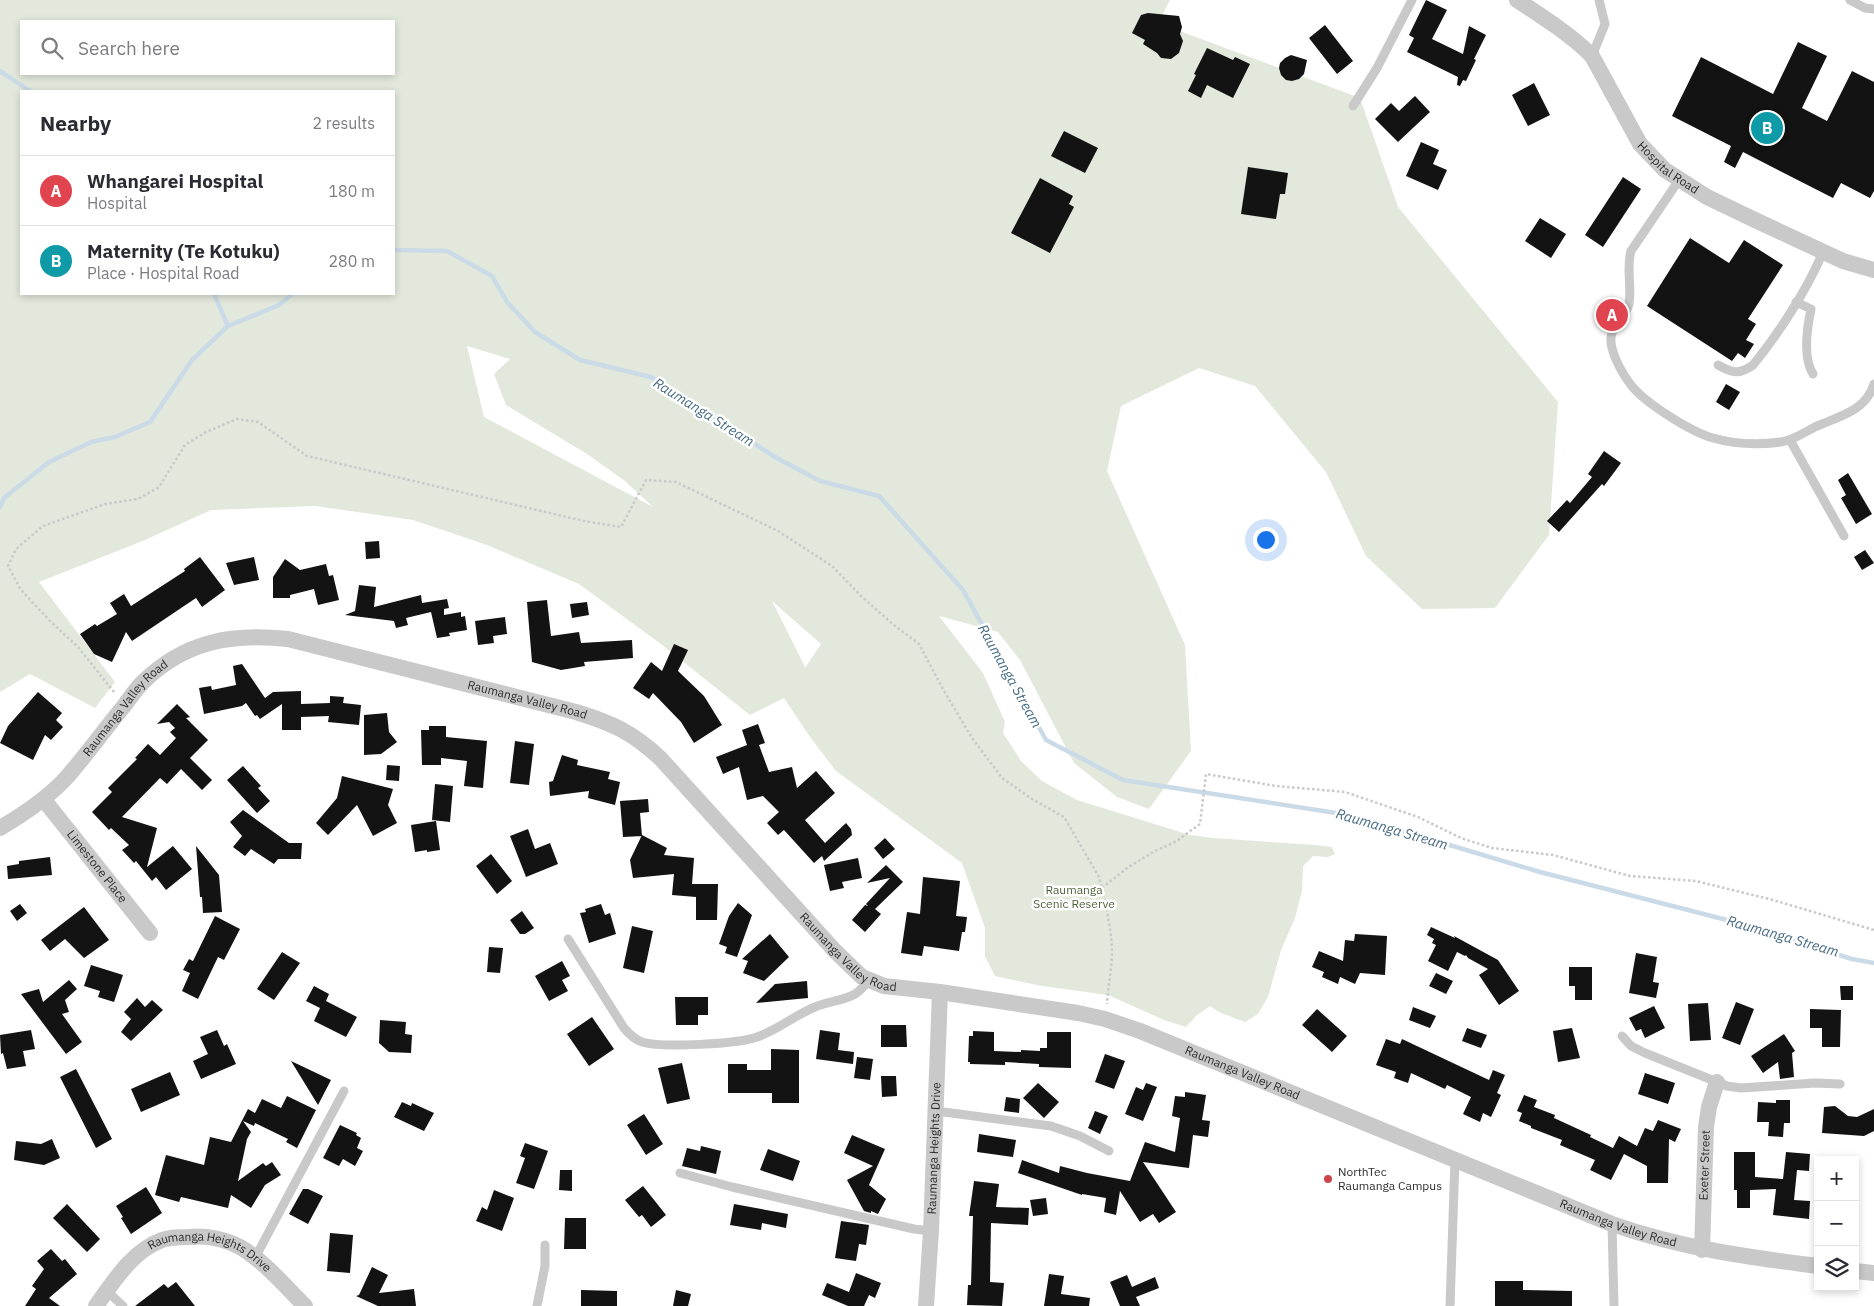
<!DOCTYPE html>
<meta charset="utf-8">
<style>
:root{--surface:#fff;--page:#f2f2f3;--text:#2b2b33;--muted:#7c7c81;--line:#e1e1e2;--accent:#cf434a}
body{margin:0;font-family:"IBM Plex Sans",sans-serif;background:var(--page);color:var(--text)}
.controls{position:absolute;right:15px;bottom:15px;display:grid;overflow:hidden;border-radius:0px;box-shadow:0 2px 8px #0003}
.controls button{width:45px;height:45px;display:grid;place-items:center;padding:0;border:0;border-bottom:1px solid var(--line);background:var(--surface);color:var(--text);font:25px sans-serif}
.you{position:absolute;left:1265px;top:539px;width:18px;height:18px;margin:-12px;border:4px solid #fff;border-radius:50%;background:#1a73e8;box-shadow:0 0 0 8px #1a73e833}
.badge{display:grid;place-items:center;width:32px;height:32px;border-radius:50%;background:var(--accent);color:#fff;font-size:16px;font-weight:700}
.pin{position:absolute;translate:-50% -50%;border:2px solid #fff;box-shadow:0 1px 5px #0006}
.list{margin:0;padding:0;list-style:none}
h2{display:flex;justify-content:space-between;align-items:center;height:65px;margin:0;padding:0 20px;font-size:21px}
h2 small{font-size:16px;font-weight:400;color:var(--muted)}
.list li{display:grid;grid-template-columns:32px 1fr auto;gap:15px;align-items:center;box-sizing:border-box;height:70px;padding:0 20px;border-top:1px solid var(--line)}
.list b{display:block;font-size:19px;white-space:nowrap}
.list p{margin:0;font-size:16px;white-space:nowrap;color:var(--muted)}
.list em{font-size:16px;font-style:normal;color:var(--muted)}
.icon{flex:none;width:28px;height:28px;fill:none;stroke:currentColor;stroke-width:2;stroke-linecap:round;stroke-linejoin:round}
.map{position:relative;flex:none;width:1874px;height:1306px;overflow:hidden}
.search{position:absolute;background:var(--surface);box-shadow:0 2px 8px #0003;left:20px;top:20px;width:375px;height:55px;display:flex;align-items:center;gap:12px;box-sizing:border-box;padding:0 18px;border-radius:0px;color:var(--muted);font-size:19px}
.panel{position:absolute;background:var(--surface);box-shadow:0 2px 8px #0003;left:20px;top:90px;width:375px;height:205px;border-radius:0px}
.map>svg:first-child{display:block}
.green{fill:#e2e8db;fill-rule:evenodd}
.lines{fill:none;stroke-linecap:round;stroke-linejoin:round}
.stream{stroke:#cadae6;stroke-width:4.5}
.building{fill:#131313}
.path{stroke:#c9c9c9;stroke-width:2.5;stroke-dasharray:2.5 2.5;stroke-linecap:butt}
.lane{stroke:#c9c9c9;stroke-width:9}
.street{stroke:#c9c9c9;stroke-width:16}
.poi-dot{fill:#cf434a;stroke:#fff;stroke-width:2}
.labels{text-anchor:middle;stroke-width:5;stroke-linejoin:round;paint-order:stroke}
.street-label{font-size:12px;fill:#2c2c2c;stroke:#fff}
.park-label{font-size:12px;fill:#4f623f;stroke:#fff}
.poi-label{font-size:12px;fill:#2c2c2c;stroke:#fff;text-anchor:start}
.water-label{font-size:14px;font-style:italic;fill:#456a84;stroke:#fff}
</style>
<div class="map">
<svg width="1874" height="1306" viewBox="0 0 1874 1306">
<rect width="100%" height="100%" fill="#fff"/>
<path class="green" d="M0 0H1170L1158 23 1360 98 1398 207 1558 402 1549 535 1495 608 1422 609 1366 556 1326 472 1255 386 1199 368 1121 406 1107 471 1185 645 1191 751 1149 809 1117 797 1074 763 1020 660 998 632 939 616 983 673 1005 722 1003 733 1021 761 1042 781 1077 800 1190 835 1213 838 1314 845 1332 847 1335 854 1328 857 1313 856 1303 866 1302 891 1295 918 1281 950 1268 997 1258 1014 1245 1022 1221 1013 1210 1006 1196 1016 1186 1027 1164 1020 1108 995 1042 986 995 976 985 956V928L962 863 836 771 810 737 784 698 750 715 661 644 579 584 487 545 413 520 315 506 211 510 145 540 39 582 115 682 95 708 30 674 0 692ZM21 21H394V74H21ZM21 91H394V294H21ZM467 346 510 359 494 374 506 405 587 454 625 481 653 507 484 417ZM772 601 821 644 805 668V667Z"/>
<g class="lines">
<path class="stream" d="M0 71 30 91
M394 250 447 251 492 276 507 302 535 332 580 360 651 377 775 457 820 481 879 496 963 590 1046 740 1123 780 1349 815 1540 872 1727 920 1852 959 1874 963
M214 294 228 326
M0 507 4 498 49 462 91 442 115 437 150 422 192 360 228 326 279 305 292 294"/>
</g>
<path class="building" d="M1426 0 1447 10 1432 39 1463 54 1469 26 1486 35 1474 59 1476 60 1466 81 1463 80 1460 86 1457 85 1458 77 1407 52 1414 38 1409 35Z
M1148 13 1179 16 1182 27 1180 34 1183 41 1179 53 1171 59 1161 58 1157 53 1143 44 1145 40 1132 33 1141 15Z
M1325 25 1353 61 1337 74 1309 38Z
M1798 42 1827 56 1802 108 1827 121 1852 71 1874 82V191L1870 198 1841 183 1833 198 1743 152 1735 168 1724 162 1731 146 1672 116 1701 57 1773 94Z
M1207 48 1233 60 1235 57 1250 64 1233 98 1207 85 1201 98 1188 91 1196 75 1194 74Z
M1291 55 1307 60 1304 74 1299 79 1292 81 1286 80 1281 75 1279 68 1280 63 1285 58Z
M1534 83 1550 115 1528 126 1512 95Z
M1415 96 1430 112 1398 142 1375 119 1391 103 1399 111Z
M1064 131 1098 148 1085 173 1051 156Z
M1421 142 1439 150 1433 164 1447 170 1438 190 1406 176Z
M1248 167 1288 173 1285 194H1280L1276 219 1241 214Z
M1623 177 1641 189 1603 247 1585 235Z
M1040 178 1073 196 1069 204 1074 207 1050 253 1011 233Z
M1540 218 1566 234 1551 258 1525 241Z
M1690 238 1729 263 1744 240 1783 265 1748 319 1756 324 1746 340 1754 344 1745 358 1738 353 1732 361 1647 306Z
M1726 384 1740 392 1729 410 1716 402Z
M1604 451 1621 463 1604 486 1602 484 1559 532 1547 521 1567 500 1570 503 1592 477 1588 474Z
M1848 473 1872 514 1856 524 1841 498 1846 495 1838 480Z
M379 541 380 558 366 559 365 542Z
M1865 550 1874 563 1862 570 1854 557Z
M200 557 225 590 202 607 196 598 132 641 126 632 112 662 94 654 80 634 95 624 97 626 117 614 110 603 124 594 131 606 185 571 184 569Z
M254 557 259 580 234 585 226 563Z
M285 559 300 570 326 564 329 576 333 575 339 600 318 605 314 589 290 595V598H273V577Z
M359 585 376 587 374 607 421 595 422 603 447 599 449 608 444 609V615L461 612V617L465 616 467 630 449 633 450 636 437 638 431 612 406 618 408 625 396 628 394 621 345 615 355 611Z
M547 600 551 636 579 632 581 643 632 640 633 658 584 662 585 666 561 670 532 662 527 602Z
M587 602 589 615 572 618 570 604Z
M505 617 507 634 493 636 494 643 478 645 475 621Z
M674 644 688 650 678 671 704 696 722 725 694 743 681 722 653 693 649 699 633 688 651 662 662 671Z
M242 664 265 698 273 692 301 691V704L330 703V696L344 697 343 703 361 705 359 725 328 722 329 716 301 717V730H282V704L260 719 257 715 255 716 246 703 242 706 204 714 199 688 211 686 212 690 236 685 233 666Z
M38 692 62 713 56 720 63 727 51 740 45 735 33 760 0 743 8 726Z
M177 704 190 717 186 718 208 740 190 758 212 780 202 790 181 769 167 784 160 778 122 817 157 828 147 867 173 846 192 869 166 890 156 877 152 881 136 861 134 863 122 850 129 845 111 828 109 830 92 812 112 792 108 788 137 759 135 758 148 744 160 755 176 738 170 732 175 728 169 722 157 724Z
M387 713 389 732 397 742 381 754 364 755V715Z
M758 724 765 743 759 745 769 772 792 767 797 788 816 771 835 793 805 820 825 843 846 823 851 829 852 835 824 861 822 856 814 863 784 830 778 835 767 823 779 812 763 796 747 800 739 767 723 774 716 757 747 745 742 730Z
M429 726H446V737L487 741 483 788 464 786 467 761 441 758V765H422L421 730H429Z
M515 741 534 744 529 785 510 783Z
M562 755 578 760 577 765 610 772 608 779 620 782 615 805 588 798 589 791 550 796 549 782 553 781Z
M387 765 400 766 399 781 386 780Z
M243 766 261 786 258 788 270 801 257 813 227 780Z
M342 776 393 789 388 805 397 823 373 836 357 805 328 835 316 823 337 798Z
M435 784 453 786 450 822 432 820Z
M648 799 649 812 640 813 642 836 623 837 620 801Z
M243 810 289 843H302L301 859H278L274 864 251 849 245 856 233 847 242 836 230 822Z
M436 821 440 850 427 852V850L415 852 411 825Z
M528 829 535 849 550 843 558 864 526 877 510 836Z
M642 835 667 848 664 855 694 858 692 884H718L717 920H696V897L672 895 674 874 633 878 630 860Z
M885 838 895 849 883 859 874 848Z
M196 846 219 875 222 912 203 913 202 897H200Z
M491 854 512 881 497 894 476 866Z
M50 857 52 875 8 879 7 866 19 864V861Z
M858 858 862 878 842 882 844 888 830 891 824 865Z
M886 865 903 882 875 909 881 914 865 932 852 920 865 905 868 906 866 904 890 878 867 883Z
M923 877 960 881 956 916 967 917 965 932H962L959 951 924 946 922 956 901 953 907 912 920 914Z
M738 903 752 915 737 957 725 953 727 947 719 944 729 916Z
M20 904 27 913 17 921 10 911Z
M601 904 605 915 610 913 616 934 589 943 580 913 586 912 585 909Z
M84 907 109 940 84 958 65 939 50 951 41 940Z
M522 911 534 928 525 934H520L510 920Z
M215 916 240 929 224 960 218 957 198 999 182 991 190 973 183 970 189 959 193 961Z
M632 926 653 931 644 973 623 968Z
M1431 927 1455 938 1454 936 1498 960 1519 991 1499 1005 1479 975 1488 969 1468 958 1466 955 1465 956 1457 952 1448 971 1428 961 1436 945 1432 943 1434 939 1427 935Z
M770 934 789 957 764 981 743 973 748 961 742 959Z
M1355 934 1387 936 1385 975 1360 973 1355 984 1340 977 1338 984 1322 977 1324 972 1312 967 1319 951 1343 961 1345 940 1354 941Z
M489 947 503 948 500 973 487 972Z
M282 952 300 963 274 1000 257 989Z
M1636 953 1657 957 1653 982 1659 983 1656 998 1629 993Z
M562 961 570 976 562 980 568 991 549 1001 535 976Z
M91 965 123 975 114 1002 98 997 100 991 84 986Z
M1569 967H1592V1000H1575V986H1569Z
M1436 973 1453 981 1446 994 1429 986Z
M69 980 77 989 65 1000 69 1012 62 1014 82 1042 66 1054 21 994 39 989 43 1002Z
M807 981 808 998 756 1003 775 984Z
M314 986 329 994 326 1001 357 1017 346 1037 314 1021 320 1008 306 1001Z
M1840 986H1853V1000H1841Z
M675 997H708V1015H698V1025H676Z
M137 998 145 1007 152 1000 163 1010 131 1041 121 1032 131 1019 124 1012Z
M1736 1002 1754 1009 1740 1045 1722 1038Z
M1708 1003 1711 1040 1690 1041 1688 1004Z
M1654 1006 1665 1028 1645 1038 1641 1029 1636 1031 1629 1018Z
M1413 1007 1436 1016 1430 1028 1409 1020Z
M1317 1009 1347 1036 1332 1052 1302 1025Z
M1810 1009 1841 1010 1840 1047H1822V1028H1810Z
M592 1017 614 1049 589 1066 567 1034Z
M380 1020 406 1022 405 1034 412 1035 411 1053 389 1052 379 1043Z
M881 1025H906L907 1047H881Z
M1467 1028 1487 1035 1481 1048 1462 1041Z
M1572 1028 1580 1058 1558 1062 1553 1031Z
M31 1030 35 1049 23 1051 26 1066 7 1069 3 1053 1 1054 0 1035Z
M217 1030 224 1046 227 1044 236 1064 201 1079 193 1061 208 1054 200 1037Z
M820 1030 840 1033 838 1050 854 1052 853 1064 816 1059Z
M973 1031 994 1032V1051L1021 1052V1050L1040 1051V1048H1047V1032H1071V1068L1039 1067V1064L1005 1062V1065L970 1064V1062H968L969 1036H973Z
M1784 1034 1795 1051 1792 1053 1794 1077 1780 1079 1778 1062 1763 1073 1751 1056Z
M1386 1039 1400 1044 1402 1039 1489 1080 1493 1070 1505 1075 1497 1093 1501 1095 1491 1117 1483 1113 1480 1122 1463 1114 1471 1097 1447 1085 1445 1089 1411 1073 1408 1083 1394 1078 1396 1072 1376 1065Z
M771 1049 799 1050V1103H772V1093H728V1064H747V1070H771Z
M1105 1054 1125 1061 1114 1089 1095 1082Z
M857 1057 873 1059 870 1080 854 1078Z
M291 1061 331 1080 318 1105Z
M682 1063 690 1099 667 1104 658 1068Z
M76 1069 112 1139 96 1148 60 1077Z
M170 1072 180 1095 141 1112 131 1089Z
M1645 1073 1675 1083 1668 1104 1638 1094Z
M881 1076H896L897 1096 882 1097Z
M1038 1083 1059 1102 1044 1118 1023 1098Z
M1146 1083 1157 1087 1143 1121 1125 1114 1136 1087 1143 1090Z
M1185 1092 1206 1095 1202 1120 1210 1121 1208 1137 1193 1135 1189 1168 1143 1162 1176 1212 1159 1223 1153 1214 1140 1222 1120 1191 1116 1215 1104 1212 1106 1198 1082 1194V1195L1018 1173 1022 1160 1059 1173 1060 1166 1087 1173 1130 1181 1145 1142 1175 1152 1180 1118 1172 1116 1175 1096 1185 1097Z
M1524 1095 1537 1100 1534 1107 1555 1115 1554 1118 1591 1135 1590 1137 1613 1148 1619 1136 1637 1146 1645 1128 1653 1131 1658 1120 1681 1129 1675 1142 1669 1139 1668 1183H1647V1166L1624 1154 1611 1180 1590 1170 1595 1160 1560 1145 1562 1140 1531 1128V1126L1519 1121 1522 1113 1517 1111Z
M287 1096 316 1110 297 1148 286 1142 288 1139 255 1123 254 1126 243 1121 251 1132 247 1139 238 1181 263 1163 266 1166 272 1162 281 1175 265 1185 251 1208 231 1195 228 1208 181 1197 179 1202 155 1195 166 1155 204 1165 210 1137 231 1142 248 1109 255 1113 262 1099 281 1108Z
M1006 1097 1020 1099 1019 1113 1004 1111Z
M1776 1100H1790V1123H1784L1783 1137 1768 1136 1769 1122H1757L1758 1102 1776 1103Z
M402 1102 411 1106 412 1103 434 1113 424 1131 394 1117Z
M1835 1106 1848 1116 1857 1117 1874 1109V1131L1864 1136 1822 1133 1824 1107Z
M1095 1111 1108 1116 1100 1134 1088 1128Z
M644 1114 663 1144 646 1155 627 1125Z
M340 1125 357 1133 356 1135 361 1138 357 1148 363 1151 355 1166 343 1159 339 1166 323 1158Z
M979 1134 1016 1140 1013 1157 977 1152Z
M852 1135 885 1149 869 1185 886 1199 878 1214 871 1211V1213L864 1211 847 1180 873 1166 844 1153Z
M52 1139 60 1158 44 1165 14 1160 16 1141 41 1144Z
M525 1143 548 1151 534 1189 516 1183 525 1158 520 1156Z
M701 1146 721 1151 716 1174 682 1166 687 1148 700 1151Z
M768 1149 800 1161 793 1181 760 1170Z
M1734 1152H1755V1177L1783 1179 1786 1152 1810 1154 1809 1171 1797 1170 1794 1200 1810 1201 1809 1219 1773 1215 1776 1189 1750 1190V1208H1737V1190H1734Z
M560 1170H572V1191L559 1190Z
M974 1181 999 1184 996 1207 1029 1208 1028 1225 991 1223 990 1282 1004 1283 1002 1306 967 1305 968 1285H971L973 1216H969Z
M643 1186 666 1215 651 1227 642 1215 639 1217 625 1200Z
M146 1187 162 1213 131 1234 121 1218 123 1217 116 1206Z
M303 1189H308L323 1196 308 1224 289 1214Z
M494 1190 514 1198 502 1231 476 1221 482 1207 487 1210Z
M1046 1198 1048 1214 1033 1216 1030 1200Z
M67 1204 100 1239 87 1252 53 1218Z
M734 1204 788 1214 786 1228 762 1223 761 1230 730 1225Z
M565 1218H586V1249H564Z
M841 1221 869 1225 866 1245 859 1244 856 1261 835 1258Z
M330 1233 353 1235 350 1273 327 1271Z
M51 1249 62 1261 65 1259 77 1274 49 1298 60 1306H25L36 1289 32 1286 44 1269 37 1261Z
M372 1267 388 1275 379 1293 414 1289 416 1306H378L356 1296 359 1295Z
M856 1273 881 1283 875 1298 869 1295 864 1306H848L822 1295 827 1283 849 1292Z
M1049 1274 1064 1276 1061 1294 1090 1298 1089 1306H1044Z
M1127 1275 1132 1287 1155 1277 1159 1288 1136 1297 1140 1306H1120L1110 1282Z
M1495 1281H1523V1290L1572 1291V1306H1495Z
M176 1282 195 1306H135L164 1284 168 1288Z
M581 1290 617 1291V1306H581Z
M676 1290 691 1294 688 1306H673Z"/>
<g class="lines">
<path class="path" d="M114 692 78 647 50 621 21 590 8 566 16 549 43 526 105 504 138 499 159 487 185 445 206 432 237 419 258 422 307 456 584 521 621 527 646 480 676 482 778 531 832 566 861 596 895 626 919 644 944 691 972 738 1002 778 1032 799 1064 817 1099 877C1105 901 1111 926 1112 950 1112 968 1108 986 1107 1004
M1102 888 1127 868 1153 852 1175 842 1200 824 1206 774 1276 786 1345 792 1418 817 1461 838 1492 848 1553 855 1630 876 1696 881 1773 900 1874 930"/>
<path class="lane" d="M1850 0 1865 8 1874 9
M1592 56 1605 24 1599 0
M1353 106 1377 68 1412 0
M1679 180 1631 251C1626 268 1632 286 1629 304 1625 320 1606 327 1612 348 1615 360 1623 375 1631 385 1645 403 1691 432 1713 438 1734 444 1759 445 1781 442 1796 440 1808 429 1822 424 1844 415 1866 409 1874 384
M1796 302 1811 309C1807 328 1803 358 1813 374
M1718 365C1732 373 1739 375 1753 365 1779 333 1807 290 1823 252
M1790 440 1844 536
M568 939 624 1028C629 1034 634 1039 642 1042 662 1048 738 1044 757 1037 778 1030 795 1015 815 1007 828 1001 843 1001 855 994 860 991 865 985 869 981
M1622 1036 1631 1046 1645 1053 1727 1086 1741 1088 1815 1083 1840 1084
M936 1111 1051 1126 1080 1136 1109 1151
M680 1173 732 1187 914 1229 931 1231
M1612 1224 1614 1306
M255 1258 344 1091
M107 1291 123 1306
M537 1306 545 1266V1245
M1450 1306 1455 1160"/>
<g class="street">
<path id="s1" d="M1517 0C1543 17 1570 34 1592 56L1640 144 1665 170 1707 197 1755 220 1843 261 1874 270"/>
<path id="s2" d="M44 800 150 933"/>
<path id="s3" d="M0 828C24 814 48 798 67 777 87 754 105 729 124 706 130 698 136 689 143 682 185 641 232 633 288 639L576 712C612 723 632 732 660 758L835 951 862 977 884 986 940 992 1078 1013 1105 1019 1140 1031 1612 1224C1680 1248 1747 1257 1818 1266"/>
<path id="s4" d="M1702 1250 1706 1127 1709 1107 1717 1082"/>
<path d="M1855 1271 1874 1273"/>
<path id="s5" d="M96 1306C114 1281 132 1251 162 1240 170 1237 180 1237 189 1237 206 1235 225 1239 240 1247 264 1261 286 1287 305 1306"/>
<path id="s6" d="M926 1306 931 1231 940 992"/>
</g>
</g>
<circle class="poi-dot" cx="1328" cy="1179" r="5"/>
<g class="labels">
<g class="street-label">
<text dy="4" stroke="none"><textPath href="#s1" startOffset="231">Hospital Road</textPath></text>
<text dy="4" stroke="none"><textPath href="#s3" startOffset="610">Raumanga Valley Road</textPath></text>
<text dy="4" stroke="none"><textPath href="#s3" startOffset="175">Raumanga Valley Road</textPath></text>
<text dy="4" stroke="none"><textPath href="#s2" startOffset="85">Limestone Place</textPath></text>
<text dy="4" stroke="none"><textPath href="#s3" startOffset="1030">Raumanga Valley Road</textPath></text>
<text dy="4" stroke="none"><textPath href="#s3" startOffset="1450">Raumanga Valley Road</textPath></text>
<text dy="4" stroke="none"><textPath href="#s6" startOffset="158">Raumanga Heights Drive</textPath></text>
<text dy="4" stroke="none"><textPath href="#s4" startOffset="85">Exeter Street</textPath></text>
<text dy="4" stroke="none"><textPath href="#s3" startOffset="1855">Raumanga Valley Road</textPath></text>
<text dy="4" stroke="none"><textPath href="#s5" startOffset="146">Raumanga Heights Drive</textPath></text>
</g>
<g class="park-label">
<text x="1074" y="894">Raumanga<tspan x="1074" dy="14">Scenic Reserve</tspan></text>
</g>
<g class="poi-label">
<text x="1338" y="1176">NorthTec<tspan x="1338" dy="14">Raumanga Campus</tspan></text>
</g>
<g class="water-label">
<text transform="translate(704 412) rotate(32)" y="5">Raumanga Stream</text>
<text transform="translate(1010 676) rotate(61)" y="5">Raumanga Stream</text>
<text transform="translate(1392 829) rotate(16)" y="5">Raumanga Stream</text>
<text transform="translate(1783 936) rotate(16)" y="5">Raumanga Stream</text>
</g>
</g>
</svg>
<div class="controls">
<button>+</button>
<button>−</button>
<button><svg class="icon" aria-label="layers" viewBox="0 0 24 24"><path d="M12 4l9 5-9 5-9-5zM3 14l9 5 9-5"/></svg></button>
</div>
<div class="you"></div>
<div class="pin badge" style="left:1612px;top:315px;background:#e0444e">A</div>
<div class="pin badge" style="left:1767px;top:128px;background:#0f9aa8">B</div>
<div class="search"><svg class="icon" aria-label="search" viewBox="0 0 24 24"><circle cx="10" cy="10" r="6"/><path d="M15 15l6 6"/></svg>Search here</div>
<section class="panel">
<h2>Nearby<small>2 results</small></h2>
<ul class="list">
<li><span class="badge" style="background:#e0444e">A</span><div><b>Whangarei Hospital</b><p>Hospital</p></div><em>180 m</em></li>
<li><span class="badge" style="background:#0f9aa8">B</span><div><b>Maternity (Te Kotuku)</b><p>Place · Hospital Road</p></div><em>280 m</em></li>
</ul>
</section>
</div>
